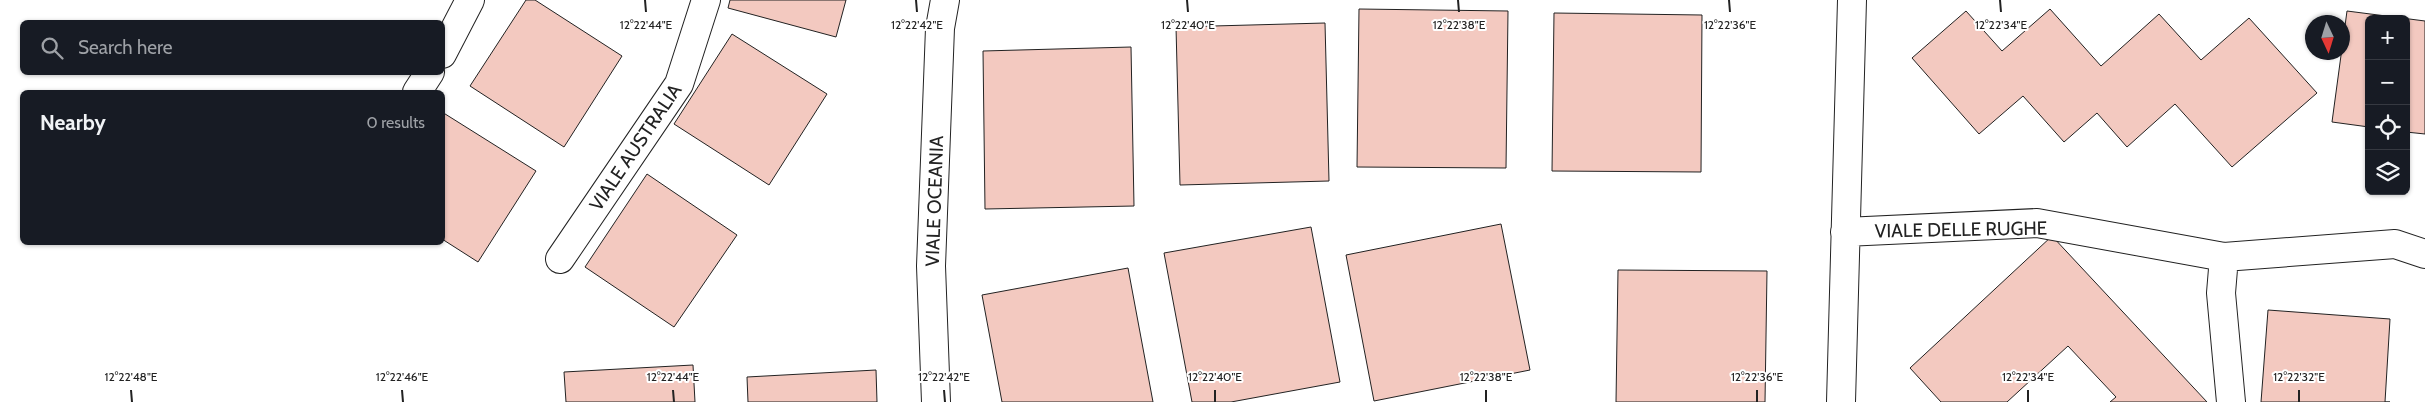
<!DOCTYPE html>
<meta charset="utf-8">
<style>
:root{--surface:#171b24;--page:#242831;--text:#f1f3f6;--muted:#9ea1a6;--line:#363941}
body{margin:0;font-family:Cabin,sans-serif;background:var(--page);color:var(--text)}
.controls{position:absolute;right:15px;top:15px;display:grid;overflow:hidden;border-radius:8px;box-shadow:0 1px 4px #0004}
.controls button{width:45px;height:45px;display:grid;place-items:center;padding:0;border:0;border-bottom:1px solid var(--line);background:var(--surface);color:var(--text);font:25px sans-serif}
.compass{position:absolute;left:2305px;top:15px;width:45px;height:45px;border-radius:50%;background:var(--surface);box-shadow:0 1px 4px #0004;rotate:176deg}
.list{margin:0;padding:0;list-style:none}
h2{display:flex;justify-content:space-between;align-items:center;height:65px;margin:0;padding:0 20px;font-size:21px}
h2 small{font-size:16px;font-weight:400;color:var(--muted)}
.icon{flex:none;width:28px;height:28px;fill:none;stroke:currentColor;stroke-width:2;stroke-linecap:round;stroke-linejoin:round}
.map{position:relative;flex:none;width:2425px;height:402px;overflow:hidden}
.search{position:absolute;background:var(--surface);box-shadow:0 1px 4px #0004;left:20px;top:20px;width:425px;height:55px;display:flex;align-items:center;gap:12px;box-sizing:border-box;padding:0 18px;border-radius:8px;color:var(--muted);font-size:19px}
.panel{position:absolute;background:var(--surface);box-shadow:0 1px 4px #0004;left:20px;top:90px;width:425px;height:155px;border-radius:8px}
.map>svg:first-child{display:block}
.building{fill:#f3c9c0;stroke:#222}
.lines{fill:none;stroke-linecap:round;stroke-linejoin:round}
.street-casing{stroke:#222;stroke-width:30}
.street{stroke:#fff;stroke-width:28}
.ticks{fill:none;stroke:#222;stroke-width:2}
.labels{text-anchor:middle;stroke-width:4;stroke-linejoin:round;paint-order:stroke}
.street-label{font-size:19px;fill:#222;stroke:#fff}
.ticks-label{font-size:12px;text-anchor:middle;fill:#222;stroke:#fff;stroke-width:4;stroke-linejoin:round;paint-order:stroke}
</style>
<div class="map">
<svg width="2425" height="402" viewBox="0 0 2425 402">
<rect width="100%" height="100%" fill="#fff"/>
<path class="building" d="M526 0H535L622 56 564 147 470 86Z
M730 0H846L836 37 728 8Z
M1359 9 1508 11 1506 168 1357 167Z
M2050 9 2101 66 2159 14 2201 60 2249 18 2317 93 2232 167 2175 104 2127 147 2097 113 2064 142 2023 96 1979 134 1912 58 1966 11 2002 51Z
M2347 11 2425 21V134L2406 132V19H2369V127L2332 122Z
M1554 13 1702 15 1701 172 1552 171Z
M1325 23 1329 181 1180 185 1176 27Z
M732 34 827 94 769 185 674 124Z
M1131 47 1134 206 985 209 983 51Z
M442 112 536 171 478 262 442 239Z
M647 174 737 235 674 327 585 267Z
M1501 224 1530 370 1374 401 1346 255Z
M1311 227 1340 382 1231 402H1192L1164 253Z
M2052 236 2207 402H2110L2116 397 2068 346 2007 402H1941L1910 368Z
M1128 268 1153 402H1002L982 295Z
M1618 270 1767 271 1765 402H1616Z
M2268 310 2390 319 2385 402H2390H2261Z
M693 365 695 402H566L564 372Z
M876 370 877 402H748L747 377Z"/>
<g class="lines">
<defs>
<path id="street" d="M442 54 470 0
M417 92 430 72
M1845 232 2037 223 2224 257 2395 244 2425 254
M2224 257 2221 293 2231 402
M560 259 679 84 706 0
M936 402 931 266 940 28 945 0
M1841 402 1852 0"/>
</defs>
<use href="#street" class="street-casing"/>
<use href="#street" class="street"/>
</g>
<path class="ticks" d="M645 0 646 12M916 0 917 12M1187 0 1188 12M1458 0 1459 12M1729 0 1730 12M2000 0 2001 12M131 390 132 402M402 390 403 402M673 390 674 402M944 390 945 402M1215 390V402M1486 390V402M1757 390V402M2028 390V402M2299 390V402"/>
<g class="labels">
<g class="street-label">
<text transform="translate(635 147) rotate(-56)" y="7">VIALE AUSTRALIA</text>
<text transform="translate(934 201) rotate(-88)" y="7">VIALE OCEANIA</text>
<text transform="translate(1961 229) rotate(-1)" y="7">VIALE DELLE RUGHE</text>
</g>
</g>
<g class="ticks-label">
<text x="646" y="29">12°22'44"E</text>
<text x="917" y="29">12°22'42"E</text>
<text x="1188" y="29">12°22'40"E</text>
<text x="1459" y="29">12°22'38"E</text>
<text x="1730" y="29">12°22'36"E</text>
<text x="2001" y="29">12°22'34"E</text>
<text x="131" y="381">12°22'48"E</text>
<text x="402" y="381">12°22'46"E</text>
<text x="673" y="381">12°22'44"E</text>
<text x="944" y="381">12°22'42"E</text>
<text x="1215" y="381">12°22'40"E</text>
<text x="1486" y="381">12°22'38"E</text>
<text x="1757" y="381">12°22'36"E</text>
<text x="2028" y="381">12°22'34"E</text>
<text x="2299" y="381">12°22'32"E</text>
</g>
</svg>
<div class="controls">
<button>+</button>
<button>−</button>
<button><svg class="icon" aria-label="locate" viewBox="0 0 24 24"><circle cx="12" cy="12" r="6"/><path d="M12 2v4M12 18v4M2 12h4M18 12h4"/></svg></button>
<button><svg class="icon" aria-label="layers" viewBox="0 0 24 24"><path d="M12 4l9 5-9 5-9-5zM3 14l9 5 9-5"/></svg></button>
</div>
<svg class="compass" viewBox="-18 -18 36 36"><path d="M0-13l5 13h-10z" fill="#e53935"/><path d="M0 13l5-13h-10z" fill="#9ea1a6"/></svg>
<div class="search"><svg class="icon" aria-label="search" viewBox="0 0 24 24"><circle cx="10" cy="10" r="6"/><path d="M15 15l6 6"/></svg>Search here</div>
<section class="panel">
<h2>Nearby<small>0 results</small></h2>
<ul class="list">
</ul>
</section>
</div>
